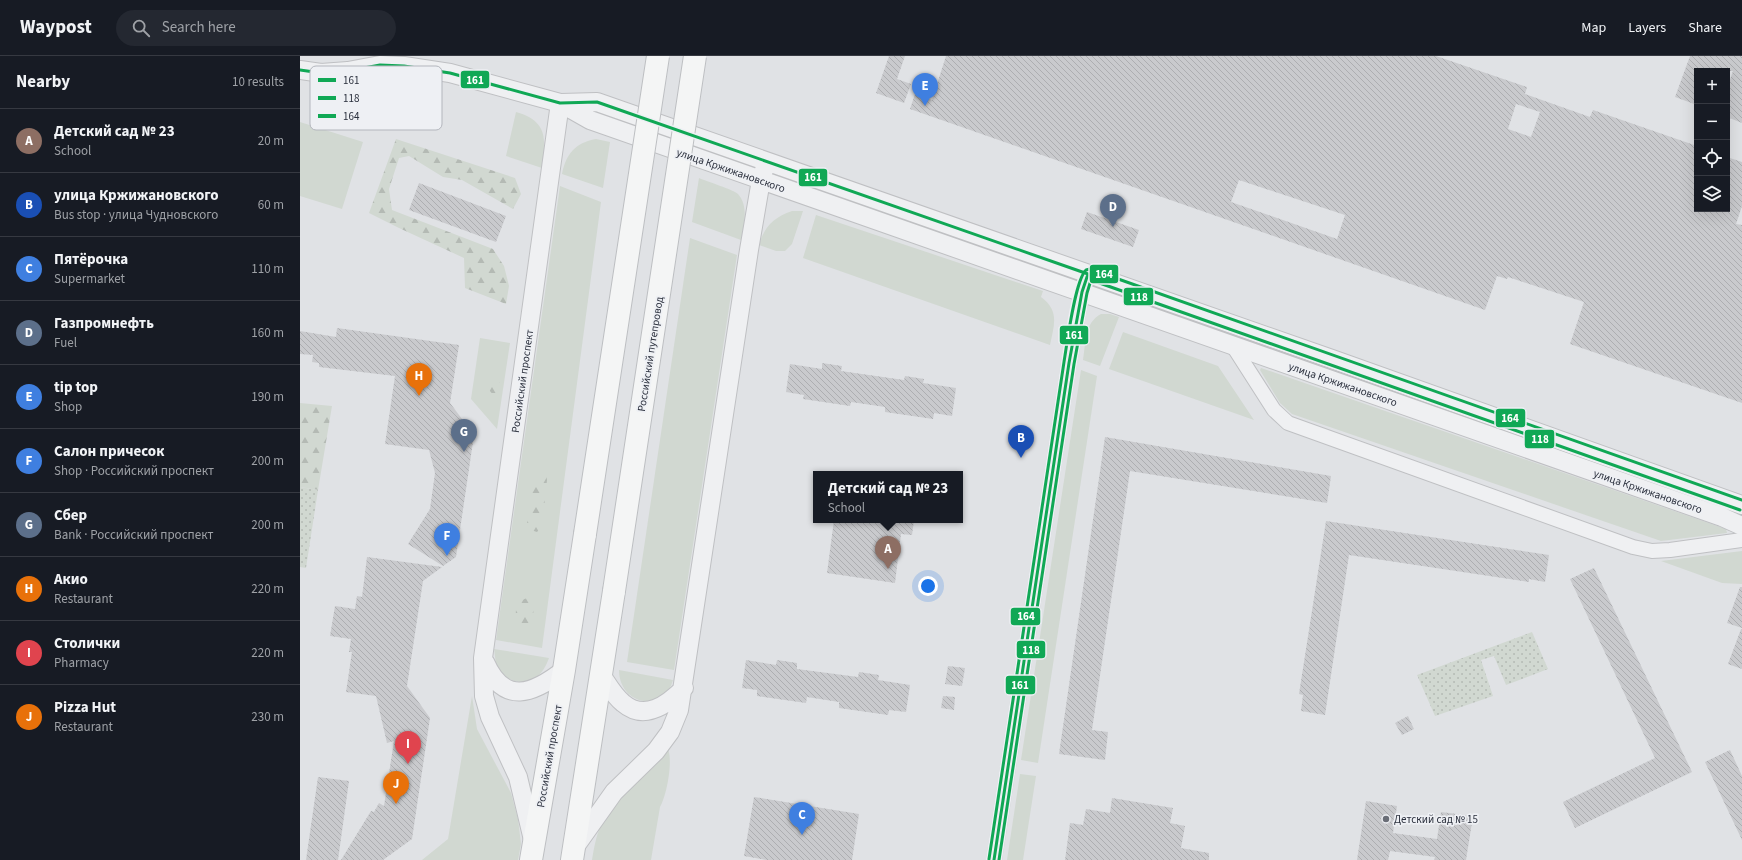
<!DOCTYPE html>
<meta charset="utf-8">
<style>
:root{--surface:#171b24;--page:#242831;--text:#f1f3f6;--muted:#9ea1a6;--line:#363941;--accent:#6a6e77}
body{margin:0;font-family:"Source Sans 3",sans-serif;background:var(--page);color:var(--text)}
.controls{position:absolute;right:12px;top:12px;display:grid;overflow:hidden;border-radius:0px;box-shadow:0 4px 16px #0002}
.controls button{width:36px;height:36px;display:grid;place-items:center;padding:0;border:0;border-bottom:1px solid var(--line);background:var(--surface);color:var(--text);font:20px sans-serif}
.you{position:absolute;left:628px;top:530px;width:14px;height:14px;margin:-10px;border:3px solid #fff;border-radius:50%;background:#1a73e8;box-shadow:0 0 0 6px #1a73e833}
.badge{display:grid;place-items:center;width:26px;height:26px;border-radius:50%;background:var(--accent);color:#fff;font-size:13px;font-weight:700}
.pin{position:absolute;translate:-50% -33px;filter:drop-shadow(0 1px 2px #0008)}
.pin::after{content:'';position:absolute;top:21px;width:14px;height:12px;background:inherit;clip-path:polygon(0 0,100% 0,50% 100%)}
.popup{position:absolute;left:513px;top:415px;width:150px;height:52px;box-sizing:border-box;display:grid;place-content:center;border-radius:0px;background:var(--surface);filter:drop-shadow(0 1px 3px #0005);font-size:13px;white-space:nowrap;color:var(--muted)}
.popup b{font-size:15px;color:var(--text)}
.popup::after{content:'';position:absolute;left:50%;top:100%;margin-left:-8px;border:8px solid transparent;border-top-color:var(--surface)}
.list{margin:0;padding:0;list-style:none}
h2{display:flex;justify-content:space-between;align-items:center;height:52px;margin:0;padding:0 16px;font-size:17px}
h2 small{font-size:13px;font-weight:400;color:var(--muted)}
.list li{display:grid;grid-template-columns:26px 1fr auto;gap:12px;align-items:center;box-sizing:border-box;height:64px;padding:0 16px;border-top:1px solid var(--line)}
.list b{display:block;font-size:15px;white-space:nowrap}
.list p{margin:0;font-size:13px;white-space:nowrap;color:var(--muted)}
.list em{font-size:13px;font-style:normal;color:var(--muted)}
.icon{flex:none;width:22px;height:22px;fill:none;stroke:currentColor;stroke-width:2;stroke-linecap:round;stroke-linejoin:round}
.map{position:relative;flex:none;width:1442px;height:804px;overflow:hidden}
header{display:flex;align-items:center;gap:24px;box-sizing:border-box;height:56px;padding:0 20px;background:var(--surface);border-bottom:1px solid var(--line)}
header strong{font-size:19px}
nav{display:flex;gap:22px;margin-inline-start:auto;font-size:14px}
.search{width:280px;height:36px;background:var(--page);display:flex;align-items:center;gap:10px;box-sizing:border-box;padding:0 14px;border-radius:22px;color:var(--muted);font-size:15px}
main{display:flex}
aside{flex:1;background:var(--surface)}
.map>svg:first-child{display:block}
.grass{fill:#d1d8d1}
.forest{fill:url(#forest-firs)}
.park{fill:url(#park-dots)}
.building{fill:url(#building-back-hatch);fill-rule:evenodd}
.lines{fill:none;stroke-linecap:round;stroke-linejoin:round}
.minor-casing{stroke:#bfc0c3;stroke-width:16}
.tertiary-casing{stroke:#bfc0c3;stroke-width:20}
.primary-casing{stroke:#bdbfc2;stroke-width:24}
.minor{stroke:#eff0f2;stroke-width:14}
.tertiary{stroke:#eff0f2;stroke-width:18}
.primary{stroke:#f4f5f5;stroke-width:22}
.primary-bridge-casing{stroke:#bdbfc2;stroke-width:24;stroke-linecap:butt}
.primary-bridge{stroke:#f4f5f5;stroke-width:22}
.bus-1-casing{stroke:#eef0f4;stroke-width:6}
.bus-2-casing{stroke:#eef0f4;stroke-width:6}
.bus-3-casing{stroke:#eef0f4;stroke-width:6}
.bus-1{stroke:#10a855;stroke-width:3}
.bus-2{stroke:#10a855;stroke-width:3}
.bus-3{stroke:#10a855;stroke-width:3}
.poi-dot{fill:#6a6e77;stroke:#eef0f4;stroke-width:1.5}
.labels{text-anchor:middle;stroke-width:3.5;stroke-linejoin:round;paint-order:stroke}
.street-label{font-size:11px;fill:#2a2f3c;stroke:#eef0f4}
.poi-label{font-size:11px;fill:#2a2f3c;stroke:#eef0f4;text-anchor:start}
.key{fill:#eef0f4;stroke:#b3b6bd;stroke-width:1}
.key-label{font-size:11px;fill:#2a2f3c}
.line-badge{stroke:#eef0f4;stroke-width:1.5}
.badge-label{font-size:11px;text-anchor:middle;font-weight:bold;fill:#fff}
</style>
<header>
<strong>Waypost</strong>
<div class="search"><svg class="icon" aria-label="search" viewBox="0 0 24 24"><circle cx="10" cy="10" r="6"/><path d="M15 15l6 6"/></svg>Search here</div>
<nav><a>Map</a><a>Layers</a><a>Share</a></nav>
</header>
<main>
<aside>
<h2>Nearby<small>10 results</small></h2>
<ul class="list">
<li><span class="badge" style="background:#8d6e63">A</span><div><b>Детский сад № 23</b><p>School</p></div><em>20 m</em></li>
<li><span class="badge" style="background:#1a4fb4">B</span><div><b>улица Кржижановского</b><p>Bus stop · улица Чудновского</p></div><em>60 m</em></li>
<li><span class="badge" style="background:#3f7fe0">C</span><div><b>Пятёрочка</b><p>Supermarket</p></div><em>110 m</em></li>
<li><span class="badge" style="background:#5c6f8a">D</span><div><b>Газпромнефть</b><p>Fuel</p></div><em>160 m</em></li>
<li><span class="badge" style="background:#3f7fe0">E</span><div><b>tip top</b><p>Shop</p></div><em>190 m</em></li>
<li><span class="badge" style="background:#3f7fe0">F</span><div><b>Салон причесок</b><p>Shop · Российский проспект</p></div><em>200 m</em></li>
<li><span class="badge" style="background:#5c6f8a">G</span><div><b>Сбер</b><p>Bank · Российский проспект</p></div><em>200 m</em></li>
<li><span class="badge" style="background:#e8710a">H</span><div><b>Акио</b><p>Restaurant</p></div><em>220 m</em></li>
<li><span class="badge" style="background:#e0444e">I</span><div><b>Столички</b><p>Pharmacy</p></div><em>220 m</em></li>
<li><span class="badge" style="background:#e8710a">J</span><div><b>Pizza Hut</b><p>Restaurant</p></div><em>230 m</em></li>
</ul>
</aside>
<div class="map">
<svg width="1442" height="804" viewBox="0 0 1442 804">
<defs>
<pattern id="forest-firs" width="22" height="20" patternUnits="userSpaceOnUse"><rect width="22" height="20" fill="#d1d8d1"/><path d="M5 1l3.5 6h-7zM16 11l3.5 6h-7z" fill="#b4bab4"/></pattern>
<pattern id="park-dots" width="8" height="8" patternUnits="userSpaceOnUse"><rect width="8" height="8" fill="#d1d8d1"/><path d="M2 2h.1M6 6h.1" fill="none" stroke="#b4bab4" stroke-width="1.8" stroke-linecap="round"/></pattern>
<pattern id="building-back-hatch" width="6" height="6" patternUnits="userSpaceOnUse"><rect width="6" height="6" fill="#c9cacd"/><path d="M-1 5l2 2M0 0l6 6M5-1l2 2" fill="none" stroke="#adaeb1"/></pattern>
</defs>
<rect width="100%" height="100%" fill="#e0e2e5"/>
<path class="grass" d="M216 56C248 65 246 83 242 112L206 100Z
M0 66 63 86 42 153 0 140Z
M296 83 310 86 303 132 262 118C266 98 275 87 296 83Z
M399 122C406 125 434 134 438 138 449 150 444 170 441 184L392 166Z
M260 130 301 146 242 592 196 584Z
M492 155H503L492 188 485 195H476L459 189C464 171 474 161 492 155Z
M516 159 743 235 741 241C760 255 754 269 750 289L503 202Z
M390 182 437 199 374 614 327 606Z
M801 258H810L819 261 800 310 783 304C786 287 784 267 801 258Z
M823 276 918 310 954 364 809 313Z
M180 282 210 287 197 373 171 343Z
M961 312 1426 473 1427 477 1361 485 992 358 980 347 960 314Z
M781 314 797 320 738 707 721 704Z
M1442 495V528L1422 527 1361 505Z
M194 593 249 602C246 610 242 618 235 622 222 631 201 624 196 608 195 603 195 598 194 593Z
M319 614 373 624C364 658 319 649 319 614Z
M172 640 177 673 211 737 218 763 221 788 218 804H122L148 783Z
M368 693C373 705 367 739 360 751L351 804H292C294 792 296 780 301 769 313 741 346 714 368 693Z
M720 718 736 720 723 804H707Z"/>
<path class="forest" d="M96 83 215 122 221 138 213 153 162 124 143 121 109 100 99 102 89 133 92 154 193 193 204 210 209 230 206 248 165 232 164 202 99 172 69 157Z
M188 319 200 320 198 345 186 330Z
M0 347 32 350 18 434 0 431Z
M238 418H246L247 424 242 470 237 476 231 474 227 468 234 422Z
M227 542 234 548 232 573 226 578C214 570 215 559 217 546Z"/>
<path class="park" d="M0 431 18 434 6 512 0 511Z
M1232 576 1248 613 1206 629 1194 600 1181 604 1193 640 1135 660 1117 619Z"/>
<path class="building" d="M589 0H605L597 23 611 28 604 47 576 37Z
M646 0H1136L1227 31 1225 38 1290 61 1293 54 1397 90V153H1427V101L1442 106V150L1436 168 1442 169V347L1270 288 1284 246 1208 221 1207 223 1197 220 1185 254 610 53 615 38 632 44ZM1216 48 1240 56 1231 81 1208 73ZM939 124 1045 159 1037 183 931 146Z
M1390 0H1442V67L1427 61V32L1433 15H1397V49L1375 41Z
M119 127 206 160 196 186 109 154Z
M787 156 839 174 833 191 781 173Z
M37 272 159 289 150 347 174 379 156 501 143 510 108 488 130 453 135 417 129 394 85 388 95 320 19 311V307L12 306 13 299 0 298V275L36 281Z
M522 307 542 310 541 315 604 324 605 320 624 323 623 327 656 332 652 360 634 357 633 363 585 356V351L551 346 550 350 503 343 504 339 486 336 490 308 522 313Z
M805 381 1031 420 1027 447 830 415 792 674 808 676 805 704 759 698Z
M534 464H614L612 479 601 478 595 527 527 517Z
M1026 465 1249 499 1245 526 1229 523V526L1049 499 1025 659 1001 655 1003 639 999 638Z
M67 501 142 511 123 525 107 630 130 662 112 783 83 804H41L71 755 74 756 79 747 84 750 94 685 87 687 76 640 46 636 52 596H49L51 583 30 580 35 550 55 553 57 540 62 541Z
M1294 512 1392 716 1275 772 1263 746 1355 702 1270 523Z
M1440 531H1442V572L1427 567Z
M1441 573H1442V613L1428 608Z
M446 604 476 609 477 604 497 607V613L558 621 559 616 579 619 578 624 610 629 606 656 589 654 588 659 539 652V646L507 641 506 647 457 640V634L442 632Z
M648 610 665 612 662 630 645 628Z
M643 640 655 641 654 654 641 652Z
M1108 660 1114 673 1102 679 1095 667Z
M1430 694 1442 720V784L1405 706Z
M18 721 49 725 38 804H6Z
M454 741 559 758 552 804H467L444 800Z
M812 742 873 752 870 767 885 770 881 792 909 797V804H765L770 767 783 769 786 753 810 757Z
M1066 745 1097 750 1093 777 1137 783 1141 756 1173 760 1166 804H1134L1135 801 1090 795 1088 804H1057Z"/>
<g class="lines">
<defs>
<path id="minor" d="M933 290 974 354 988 367 1333 491 1352 495 1370 494 1442 484
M694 804 769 307 782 236 788 218"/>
<path id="tertiary" d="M0 14 21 17 48 15 80 9 104 10 150 17 260 47 290 64 1422 461 1442 470
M261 47 297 46 1032 303 1442 449
M185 606C204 650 233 638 264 614
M302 620C308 629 314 640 323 647 345 666 368 648 384 632
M233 784 218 721 190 661 184 640 183 602 260 47
M275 791 314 736 356 695 370 676 379 654 449 194 461 124 464 114"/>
<path id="primary" d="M231 804 264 614 285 478
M272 804 314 535"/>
</defs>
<use href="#minor" class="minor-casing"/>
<use href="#tertiary" class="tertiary-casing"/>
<use href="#primary" class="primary-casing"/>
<use href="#minor" class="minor"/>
<use href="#tertiary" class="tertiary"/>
<use href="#primary" class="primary"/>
<defs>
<path id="primary-bridge" d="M285 478 358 0
M314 535 395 0"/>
</defs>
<use href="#primary-bridge" class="primary-bridge-casing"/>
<use href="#primary-bridge" class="primary-bridge"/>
<defs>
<path id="bus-1" d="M0 14 21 17 48 15 80 9 104 10 150 17 260 47 297 46 788 218 782 236 769 307 694 804"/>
<path id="bus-2" d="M699 804 774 308 787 237 791 224 1440 454"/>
<path id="bus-3" d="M689 803 764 306C767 288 775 224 786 214L790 213 1442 444"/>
</defs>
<use href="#bus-1" class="bus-1-casing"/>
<use href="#bus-2" class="bus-2-casing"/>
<use href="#bus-3" class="bus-3-casing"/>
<use href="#bus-1" class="bus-1"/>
<use href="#bus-2" class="bus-2"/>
<use href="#bus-3" class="bus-3"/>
</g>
<circle class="poi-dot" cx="1086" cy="763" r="4"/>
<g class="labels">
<g class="street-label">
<text transform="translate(431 114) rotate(19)" y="4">улица Кржижановского</text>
<text transform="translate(350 298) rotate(-81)" y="4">Российский путепровод</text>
<text transform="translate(222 325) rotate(-82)" y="4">Российский проспект</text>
<text transform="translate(1043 328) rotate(19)" y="4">улица Кржижановского</text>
<text transform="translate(1348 435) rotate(19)" y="4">улица Кржижановского</text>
<text transform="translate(249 700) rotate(-80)" y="4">Российский проспект</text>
</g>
<g class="poi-label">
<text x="1094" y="767">Детский сад № 15</text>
</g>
</g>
<rect x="10" y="10" width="132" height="64" rx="6" class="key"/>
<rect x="18" y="22" width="18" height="4" fill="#10a855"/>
<rect x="18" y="40" width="18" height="4" fill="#10a855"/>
<rect x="18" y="58" width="18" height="4" fill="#10a855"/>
<g class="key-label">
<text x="43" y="28">161</text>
<text x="43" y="46">118</text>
<text x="43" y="64">164</text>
</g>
<g class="line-badge">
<rect x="160" y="14" width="30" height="19" rx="4" fill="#10a855"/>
<rect x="498" y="112" width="30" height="19" rx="4" fill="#10a855"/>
<rect x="789" y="208" width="30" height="20" rx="4" fill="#10a855"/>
<rect x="823" y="231" width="31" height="19" rx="4" fill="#10a855"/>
<rect x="759" y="269" width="30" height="20" rx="4" fill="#10a855"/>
<rect x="1195" y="352" width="31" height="20" rx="4" fill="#10a855"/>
<rect x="1224" y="373" width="31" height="20" rx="4" fill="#10a855"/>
<rect x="710" y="551" width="31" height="19" rx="4" fill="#10a855"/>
<rect x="716" y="584" width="30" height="19" rx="4" fill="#10a855"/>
<rect x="705" y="619" width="31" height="20" rx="4" fill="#10a855"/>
</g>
<g class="badge-label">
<text x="175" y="28">161</text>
<text x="513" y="125">161</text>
<text x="804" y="222">164</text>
<text x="839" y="245">118</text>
<text x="774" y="283">161</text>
<text x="1210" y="366">164</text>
<text x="1240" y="387">118</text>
<text x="726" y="564">164</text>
<text x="731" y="598">118</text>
<text x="720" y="633">161</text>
</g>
</svg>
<div class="controls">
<button>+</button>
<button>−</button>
<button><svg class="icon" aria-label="locate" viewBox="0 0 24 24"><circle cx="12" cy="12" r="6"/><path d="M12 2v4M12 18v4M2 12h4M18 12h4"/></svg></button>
<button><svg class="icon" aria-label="layers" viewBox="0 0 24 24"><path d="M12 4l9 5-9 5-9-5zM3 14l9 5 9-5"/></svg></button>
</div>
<div class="you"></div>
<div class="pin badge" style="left:588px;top:513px;background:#8d6e63">A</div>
<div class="popup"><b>Детский сад № 23</b>School</div>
<div class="pin badge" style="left:721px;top:402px;background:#1a4fb4">B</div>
<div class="pin badge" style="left:502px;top:779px;background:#3f7fe0">C</div>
<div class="pin badge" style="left:813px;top:171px;background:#5c6f8a">D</div>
<div class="pin badge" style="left:625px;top:50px;background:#3f7fe0">E</div>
<div class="pin badge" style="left:147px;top:500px;background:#3f7fe0">F</div>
<div class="pin badge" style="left:164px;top:396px;background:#5c6f8a">G</div>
<div class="pin badge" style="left:119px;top:340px;background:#e8710a">H</div>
<div class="pin badge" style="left:108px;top:708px;background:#e0444e">I</div>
<div class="pin badge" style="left:96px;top:748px;background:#e8710a">J</div>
</div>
</main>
